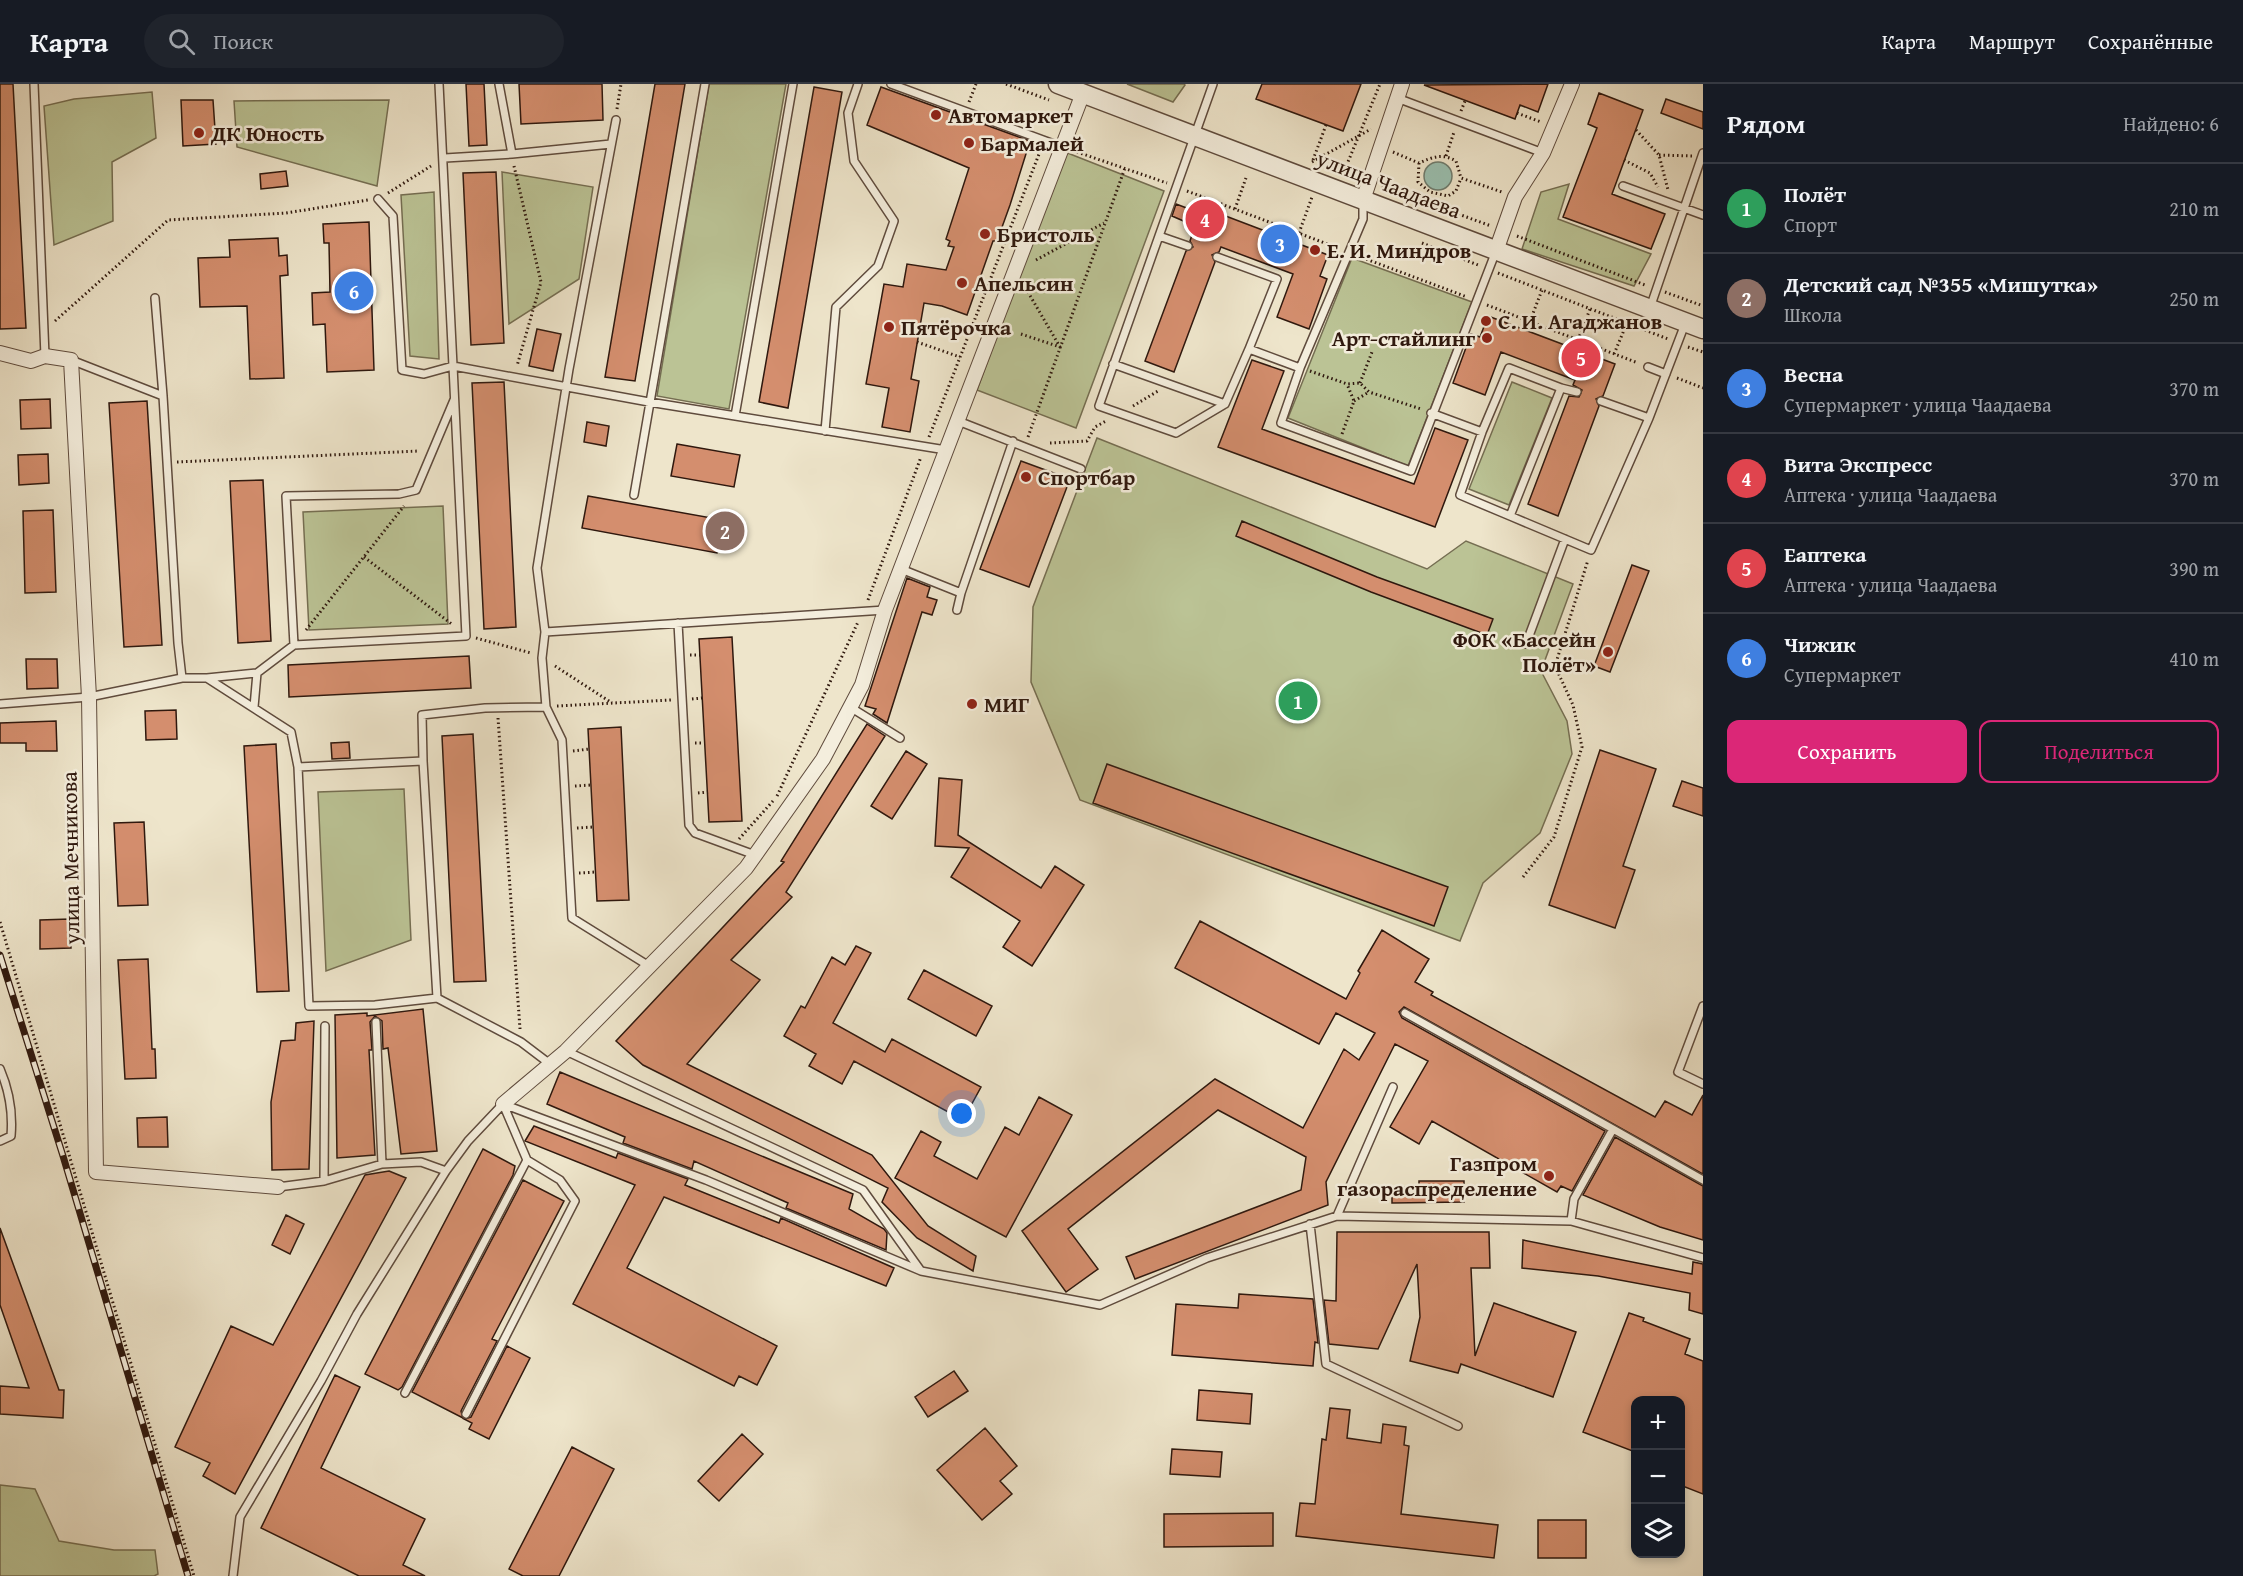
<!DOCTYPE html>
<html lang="ru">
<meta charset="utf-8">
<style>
:root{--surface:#171b24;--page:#20242c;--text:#f1f3f6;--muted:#9ea1a6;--line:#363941;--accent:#db2777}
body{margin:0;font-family:"Gentium Book Plus",serif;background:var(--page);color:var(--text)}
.controls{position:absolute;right:18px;bottom:18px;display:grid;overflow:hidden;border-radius:12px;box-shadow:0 3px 9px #0003}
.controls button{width:54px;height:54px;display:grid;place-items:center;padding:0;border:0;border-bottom:2px solid var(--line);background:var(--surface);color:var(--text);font:30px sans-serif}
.you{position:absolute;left:962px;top:1030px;width:21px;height:21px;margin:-15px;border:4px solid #fff;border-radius:50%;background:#1a73e8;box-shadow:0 0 0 9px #1a73e833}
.badge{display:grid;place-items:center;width:39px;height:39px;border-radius:50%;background:var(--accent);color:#fff;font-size:20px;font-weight:700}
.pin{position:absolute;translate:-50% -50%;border:3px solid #fff;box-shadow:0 2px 6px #0006}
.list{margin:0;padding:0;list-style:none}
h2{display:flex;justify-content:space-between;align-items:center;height:78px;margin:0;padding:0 24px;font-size:26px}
h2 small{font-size:20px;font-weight:400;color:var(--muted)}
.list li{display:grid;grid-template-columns:39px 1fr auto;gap:18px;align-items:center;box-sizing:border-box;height:90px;padding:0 24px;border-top:2px solid var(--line)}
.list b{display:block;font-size:22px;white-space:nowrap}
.list p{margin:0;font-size:20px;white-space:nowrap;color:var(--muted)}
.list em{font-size:20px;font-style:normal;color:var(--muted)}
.actions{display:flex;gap:12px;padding:18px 24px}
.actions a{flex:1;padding:14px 0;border:2px solid var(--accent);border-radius:12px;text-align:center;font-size:21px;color:var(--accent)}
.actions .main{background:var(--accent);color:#fff}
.icon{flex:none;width:33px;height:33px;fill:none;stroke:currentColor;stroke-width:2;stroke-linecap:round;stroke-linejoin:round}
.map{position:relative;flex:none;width:1703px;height:1492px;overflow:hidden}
header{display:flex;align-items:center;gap:36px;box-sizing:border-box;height:84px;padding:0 30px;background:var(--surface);border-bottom:2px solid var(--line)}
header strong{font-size:28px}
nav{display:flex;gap:33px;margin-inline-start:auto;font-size:21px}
.search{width:420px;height:54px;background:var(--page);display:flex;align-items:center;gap:15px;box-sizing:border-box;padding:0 21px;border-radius:33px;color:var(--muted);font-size:22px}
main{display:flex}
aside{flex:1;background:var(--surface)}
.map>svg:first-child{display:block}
.green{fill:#bbc395;stroke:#756e52;stroke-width:1.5}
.water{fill:#9bc0b0;stroke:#707d6f;stroke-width:1.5}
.building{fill:#d48e6e;stroke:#2f180e;stroke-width:1.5}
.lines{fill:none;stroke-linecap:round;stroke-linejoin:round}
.service-casing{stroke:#5f4b3d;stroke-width:10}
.minor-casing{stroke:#5f4b3d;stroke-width:16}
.tertiary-casing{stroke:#5f4b3d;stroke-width:21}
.path{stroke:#2f180e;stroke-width:3;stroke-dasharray:1.5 3;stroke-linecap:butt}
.service{stroke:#f4eedd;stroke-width:7}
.minor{stroke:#f4eedd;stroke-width:14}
.tertiary{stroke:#f4eedd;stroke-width:18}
.rail-casing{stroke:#2f180e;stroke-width:7}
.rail{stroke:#f4eedd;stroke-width:4.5;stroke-dasharray:14;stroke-linecap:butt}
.poi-dot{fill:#8f2418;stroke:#f4eedd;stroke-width:2}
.labels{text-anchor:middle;stroke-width:5;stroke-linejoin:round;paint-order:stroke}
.poi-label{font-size:22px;font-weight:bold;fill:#2f180e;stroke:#f4eedd;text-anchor:start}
.street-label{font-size:22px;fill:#2f180e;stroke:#f4eedd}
</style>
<header>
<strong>Карта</strong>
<div class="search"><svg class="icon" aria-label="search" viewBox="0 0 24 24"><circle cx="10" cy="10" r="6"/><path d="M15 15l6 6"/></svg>Поиск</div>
<nav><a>Карта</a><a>Маршрут</a><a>Сохранённые</a></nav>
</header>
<main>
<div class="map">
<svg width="1703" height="1492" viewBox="0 0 1703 1492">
<rect width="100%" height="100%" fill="#eee5cb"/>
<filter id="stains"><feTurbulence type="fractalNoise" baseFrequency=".00333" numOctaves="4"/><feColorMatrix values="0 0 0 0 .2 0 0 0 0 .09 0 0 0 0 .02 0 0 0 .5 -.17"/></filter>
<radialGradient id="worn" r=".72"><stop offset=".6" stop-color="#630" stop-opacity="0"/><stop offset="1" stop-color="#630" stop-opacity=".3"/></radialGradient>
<path class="green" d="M709 0H786L729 325 657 312Z
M1127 0H1184L1185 1 1173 18Z
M152 8 156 54 112 78 113 137 54 161 44 22 74 15Z
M389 16 377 102 237 63 234 17Z
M1065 68 1164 107 1076 344 977 306Z
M502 88 593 103 579 195 509 240Z
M1569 100 1558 135 1651 170 1634 202 1522 165 1541 108Z
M434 108V109L439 275 410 272 401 111Z
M1352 174 1472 218 1408 382 1288 334Z
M1512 298 1552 314 1509 421 1469 405Z
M1097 354 1427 485 1466 457 1573 500 1541 587 1567 637 1572 670 1540 749 1483 799 1460 857 1080 716 1031 598 1033 523Z
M443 422 448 540 309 546 303 428Z
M404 705 411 856 326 887 318 708Z
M0 1401 35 1405 59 1457 114 1466H155L158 1490 154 1492H0Z"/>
<path class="water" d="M1424 92a14 14 0 1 1 28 0a14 14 0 1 1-28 0Z"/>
<path class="building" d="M0 0H13L26 244 0 245Z
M466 0H484L487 61 469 62Z
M519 0H602L603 36 521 40Z
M655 0H685L635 297 605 293Z
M1262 0H1361L1343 47 1256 15Z
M1548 0 1538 28 1520 21 1515 35 1424 1Z
M814 3 842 8 788 324 759 318Z
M881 3 1030 57 1010 121 997 157H993L967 231 942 222 924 219 911 295 919 297 910 348 882 343 889 304 866 300 884 200 903 203 907 180 946 186 954 163 948 162 950 157 946 155 969 84 867 41Z
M1599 9 1643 26 1612 110 1665 130 1651 165 1563 133 1597 44 1588 40Z
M1666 15 1703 28V45L1661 29Z
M181 16H213L216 60 183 62Z
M286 87 288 102 261 105 260 90Z
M496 88 504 259 471 261 463 89Z
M1176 120 1200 129 1202 123 1328 171 1320 192 1327 195 1309 245 1277 233 1293 190 1221 163 1219 168 1212 171 1215 178 1174 288 1145 277 1186 167 1193 163 1190 157 1195 142 1172 132Z
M369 138 374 286 327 288 325 240 313 241 312 209 330 208 329 159H324L323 140Z
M278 154 279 172 287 171 288 191 280 192 284 294 250 295 247 222 200 223 198 174 230 173 229 156Z
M1488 232 1615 280 1603 312 1596 315 1599 322 1558 432 1528 420 1569 312 1579 313 1582 306 1573 301 1575 296 1501 268 1485 311 1453 299 1471 250 1480 253Z
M537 245 561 250 553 287 529 282Z
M1252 276 1284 287 1262 345 1414 400 1435 344 1468 356 1435 443 1218 363Z
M504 298 516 543 484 545 472 299Z
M50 315 51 344 21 345 20 316Z
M147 317 162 561 124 563 109 319Z
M587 338 609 342 606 362 584 358Z
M677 360 740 371 734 403 671 392Z
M48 370 49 399 19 401 18 371Z
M1021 377 1070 395 1029 503 980 485Z
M263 396 271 557 238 559 230 397Z
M588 412 723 436 717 469 582 444Z
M53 426 56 508 25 509 23 427Z
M1242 437 1377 493 1493 535 1487 551 1371 508 1236 452Z
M1632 481 1649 487 1610 588 1594 582Z
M907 494 930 503 927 513 937 516 932 531 922 528 887 639 873 630 876 625 865 622Z
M732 553 742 737 709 738 699 555Z
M469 572 471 604 289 613 288 581Z
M26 575H57L58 604 27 605Z
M176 626 177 655 146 656 145 627Z
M56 637 57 667H26V659H0V639Z
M867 640 885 652 786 808 792 813 731 876 760 896 687 980 872 1071 928 1142 976 1172 973 1187 917 1154 882 1118 888 1104 643 981 616 957 784 778 781 777Z
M621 643 629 816 597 817 588 645Z
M473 650 486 897 454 898 442 652Z
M349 658 350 674 332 675 331 659Z
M276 660 289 907 257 908 244 662Z
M1600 666 1656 685 1623 782 1635 786 1615 844 1549 821Z
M906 667 927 680 892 735 871 722Z
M1107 680 1448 803 1434 842 1093 719Z
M939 694 962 696 958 751 1041 804 1055 782 1084 801 1032 882 1003 863 1020 837 951 793 969 764 935 762Z
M1682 697 1703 704V732L1673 722Z
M144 738 148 821 118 822 114 739Z
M70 835 71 864 40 865V836Z
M1200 837 1346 915 1360 889 1358 887 1382 846 1429 875 1415 898 1433 908 1431 911 1655 1033 1665 1017 1692 1031 1703 1011V1090L1404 923 1399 928 1402 934 1605 1047 1572 1107 1561 1102 1557 1108 1432 1037 1419 1060 1390 1043 1428 977 1395 960 1326 1098 1328 1121 1135 1195 1126 1173 1301 1106 1306 1073 1218 1026 1068 1145 1098 1185 1066 1208 1022 1147 1215 995 1303 1044 1344 965 1359 976 1375 949 1336 929 1319 960 1175 884Z
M856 862 871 869 833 939 885 968 892 955 981 1003 963 1036 854 977 842 1000 809 982 816 970 784 952 801 922 805 924 832 873 845 881Z
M148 875 152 965H155L156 994 125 995 118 876Z
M924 886 992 922 976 952 908 915Z
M423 925 437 1067 401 1070 388 964 383 965 382 937 375 932 370 938 372 966H369L375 1071 337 1074 335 931 367 929V932Z
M314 937 309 1085 272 1086 271 1018 281 957 295 956 296 939Z
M560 988 853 1110 849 1125 884 1145 887 1149 886 1166 786 1124 788 1119 694 1077 692 1085 623 1059 625 1053 547 1020Z
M1039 1013 1072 1031 1006 1153 895 1094 921 1047 941 1058 934 1072 977 1095 1005 1043 1019 1051Z
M167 1033 168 1063H138L137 1034Z
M534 1042 616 1074 618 1069 688 1095 685 1101 779 1139 781 1134 894 1184 886 1202 664 1113 627 1184 777 1262 757 1301 739 1292 734 1302 573 1220 635 1101 525 1057Z
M1615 1053 1703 1102V1156L1660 1143 1583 1111Z
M483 1065 515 1082 513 1091 402 1303 398 1306 365 1290Z
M389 1087 406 1094 235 1410 203 1392 210 1379 175 1363 231 1242 273 1261 365 1091Z
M523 1096 564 1117 492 1255 497 1257 461 1327 463 1334 412 1308Z
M1419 1097H1464V1118L1392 1119V1103H1419Z
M286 1131 304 1140 290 1170 272 1161Z
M0 1144 59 1306H64L63 1334 0 1330V1302L29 1304 0 1221Z
M1337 1148H1489L1490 1184H1471L1475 1272 1494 1219 1576 1248 1553 1313 1461 1280 1458 1289 1410 1277 1420 1233 1417 1180 1378 1265 1329 1260 1324 1216 1336 1217Z
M1523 1156 1692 1190 1693 1178 1703 1180V1230L1689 1226 1690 1209 1598 1192 1522 1184Z
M1239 1210 1313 1215 1318 1259 1315 1258 1313 1282 1172 1271 1176 1220 1238 1224Z
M1629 1229 1644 1234 1643 1237 1690 1255 1685 1270 1703 1277V1410L1680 1401V1317H1635V1368L1583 1348Z
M507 1262 530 1274 489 1355 469 1345 472 1339 464 1335 471 1333Z
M954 1287 968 1307 928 1333 915 1313Z
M335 1291 360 1303 321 1384 425 1435 403 1481 425 1492H359L261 1444Z
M1199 1306 1252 1310 1250 1340 1197 1336Z
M1330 1324 1350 1326 1347 1354 1381 1359 1383 1340 1406 1343 1404 1361 1409 1362 1401 1430 1498 1441 1494 1474 1296 1452 1300 1419 1315 1420 1322 1355 1326 1356Z
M985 1344 1017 1382 1000 1397 1012 1410 982 1436 937 1386Z
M742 1350 763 1370 719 1417 698 1397Z
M572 1363 614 1385 559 1492H523L509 1485Z
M1172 1365 1222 1368 1220 1393 1170 1390Z
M1273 1429V1462L1164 1463V1430Z
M1538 1436H1586V1474H1538Z"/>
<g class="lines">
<defs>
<path id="service" d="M34 0 45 272
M439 0 453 282 649 318 946 366
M499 0 512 70 611 60
M891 0 1062 63
M1397 14 1543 69
M616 36 569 285 537 484 545 548 542 574 546 623 562 656 572 834 649 882
M445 74 512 70
M1623 102 1703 131
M378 115 393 132 402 286 424 290 453 282 466 552 294 561 286 412 399 410 416 406 454 316
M1363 119V135L1300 284 1281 339 1411 387 1496 167
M1159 152 1099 322 1176 349 1225 320 1249 265
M1188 162 1159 152 1213 0
M1217 173 1277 195 1249 265 1300 284
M155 214 163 312
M1650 224 1703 69
M71 276 163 312 178 559 182 594H207L291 648 298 683 423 677 437 914 521 958 550 980
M1113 280 1225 320
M1648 283 1666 290
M1561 304 1577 308
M1601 317 1649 334
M1431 329 1482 348 1509 284 1561 304 1510 432 1591 466 1649 334 1685 240
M735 332 793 0
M958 337 1081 385
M825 347 836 223 878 182 894 137 854 77 848 29 858 0
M1482 348 1460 411 1510 432
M634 411 705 0
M901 485 961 509 957 526
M961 509 1013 357
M678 539 689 741 695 749 755 771
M545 548 885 526
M1526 560 1565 455
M207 594 257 589 294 561
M0 620 89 613 182 594
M254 623 257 589
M850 623 900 654
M423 677 422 631 485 624 546 623
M298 683 309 922 375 921 437 914
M1703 922 1678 988 1703 1000
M1405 929 1613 1045
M376 938 382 1080 421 1078 446 1087
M566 967 863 1106 921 1187 1100 1221 1207 1174 1337 1132 1571 1137 1703 1174
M0 985C9 1006 13 1029 11 1052L0 1057
M503 1020 706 1096 921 1187
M324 1097 325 942
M278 1103 324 1097 382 1080
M1337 1132 1393 1003
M1571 1137 1574 1115 1613 1045 1703 1096
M1310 1140 1326 1280 1458 1342
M405 1309 527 1076 503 1020
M466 1330 575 1117 560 1096 527 1076
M233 1492 240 1433 321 1297 357 1230 446 1087 468 1057 503 1020"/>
<path id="minor" d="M1363 116 1402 0
M1496 167 1515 113 1543 69 1572 0
M0 269 31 277 45 272 71 276 89 613 96 1088 278 1103
M503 1020 566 967 746 784 823 675 862 601 885 526 1083 9"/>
<path id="tertiary" d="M1058 0 1703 245"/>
</defs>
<use href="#service" class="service-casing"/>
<use href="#minor" class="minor-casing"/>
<use href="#tertiary" class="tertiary-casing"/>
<path class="path" d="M1006 0 1049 16
M969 18 976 0
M617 25 621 0
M1461 27 1465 17
M1517 29 1541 38
M1636 46 1659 71 1668 106
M1077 68 1167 99
M1393 68 1419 79C1433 73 1442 69 1456 77L1461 94 1502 108
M1659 71 1692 72
M1446 72 1454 48
M1313 76 1326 41
M1624 76 1650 89 1658 103
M1312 78 1371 45
M1419 79 1418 98 1430 108 1448 112 1456 107 1461 94
M514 82 541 198 517 282
M1343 90 1380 0
M1382 102 1491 142
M1187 107 1338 164
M388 109 431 82
M1235 125 1247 91
M1299 149 1312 113
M1517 152 1645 201
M1422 159 1478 181
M1358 172 1467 213
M1036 176 1104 139
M1498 189 1668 255
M1665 208 1703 222
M1487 221 1638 279
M55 237 168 136 286 129 368 116
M1530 237 1542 206
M1021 250 1060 263 1025 203
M1578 256 1590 225
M917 258 960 273
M1688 263 1703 268
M1614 270 1627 239
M1310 287 1347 300 1360 299 1369 308 1421 325
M1677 294 1703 304
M1360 299 1372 268
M1354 317 1369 308
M1133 322 1158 307
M1342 350 1354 317 1347 300
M929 353 1041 65
M1028 353 1125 84
M1050 359 1087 357 1095 343 1106 337
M177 378 419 367
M364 473 453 541
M868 516 921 373
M306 546 404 422
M476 554 531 569
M690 571H700
M555 582 612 619
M692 615 702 614
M557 622 671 616
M498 634 520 945
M695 659H705
M573 667 589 665
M575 702 591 701
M698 709 708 708
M777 712 858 538
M577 744 593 743
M739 755 773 717
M579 789 596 788
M1523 793 1554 753 1582 663 1573 621 1555 582 1588 476
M0 838 194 1492"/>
<use href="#service" class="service"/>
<use href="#minor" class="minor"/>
<use href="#tertiary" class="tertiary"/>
<defs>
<path id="rail" d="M0 871 63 1072 188 1492"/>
</defs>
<use href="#rail" class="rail-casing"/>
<use href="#rail" class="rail"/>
</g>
<g class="poi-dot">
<circle cx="936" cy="31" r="6"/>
<circle cx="199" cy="49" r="6"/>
<circle cx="969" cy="59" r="6"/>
<circle cx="985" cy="150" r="6"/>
<circle cx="1315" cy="166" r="6"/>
<circle cx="962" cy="199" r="6"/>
<circle cx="1486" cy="237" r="6"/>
<circle cx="889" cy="243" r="6"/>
<circle cx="1487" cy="254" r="6"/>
<circle cx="1026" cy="393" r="6"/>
<circle cx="1608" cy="568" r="6"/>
<circle cx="972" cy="620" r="6"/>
<circle cx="1549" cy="1092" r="6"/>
</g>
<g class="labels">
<g class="poi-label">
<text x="948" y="39">Автомаркет</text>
<text x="211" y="57">ДК Юность</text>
<text x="981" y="67">Бармалей</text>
<text x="997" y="158">Бристоль</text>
<text x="1327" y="174">Е. И. Миндров</text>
<text x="974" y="207">Апельсин</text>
<text x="1498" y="245">С. И. Агаджанов</text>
<text x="901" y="251">Пятёрочка</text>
<text x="1475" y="262" text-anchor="end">Арт-стайлинг</text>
<text x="1038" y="401">Спортбар</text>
<text x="1596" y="563" text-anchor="end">ФОК «Бассейн<tspan x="1596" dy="25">Полёт»</tspan></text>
<text x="984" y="628">МИГ</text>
<text x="1537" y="1087" text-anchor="end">Газпром<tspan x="1537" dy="25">газораспределение</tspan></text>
</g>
<g class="street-label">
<text transform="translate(1389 100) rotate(21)" y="8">улица Чаадаева</text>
<text transform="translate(70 774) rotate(-91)" y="8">улица Мечникова</text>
</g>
</g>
<rect width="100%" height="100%" filter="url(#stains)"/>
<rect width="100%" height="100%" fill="url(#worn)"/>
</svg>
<div class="controls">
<button>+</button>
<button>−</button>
<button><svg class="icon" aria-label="layers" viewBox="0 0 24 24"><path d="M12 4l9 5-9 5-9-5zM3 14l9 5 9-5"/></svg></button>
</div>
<div class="you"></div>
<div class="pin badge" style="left:1298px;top:617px;background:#2e9e5b">1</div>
<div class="pin badge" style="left:725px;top:447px;background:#8d6e63">2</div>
<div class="pin badge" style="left:1280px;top:160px;background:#3f7fe0">3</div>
<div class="pin badge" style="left:1205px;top:135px;background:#e0444e">4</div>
<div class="pin badge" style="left:1581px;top:274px;background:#e0444e">5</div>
<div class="pin badge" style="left:354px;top:207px;background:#3f7fe0">6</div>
</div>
<aside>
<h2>Рядом<small>Найдено: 6</small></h2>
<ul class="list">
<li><span class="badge" style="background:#2e9e5b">1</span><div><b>Полёт</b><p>Спорт</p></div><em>210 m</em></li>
<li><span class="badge" style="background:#8d6e63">2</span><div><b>Детский сад №355 «Мишутка»</b><p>Школа</p></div><em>250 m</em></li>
<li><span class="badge" style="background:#3f7fe0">3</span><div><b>Весна</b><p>Супермаркет · улица Чаадаева</p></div><em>370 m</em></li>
<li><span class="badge" style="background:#e0444e">4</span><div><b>Вита Экспресс</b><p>Аптека · улица Чаадаева</p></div><em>370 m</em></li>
<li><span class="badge" style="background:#e0444e">5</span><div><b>Еаптека</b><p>Аптека · улица Чаадаева</p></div><em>390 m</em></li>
<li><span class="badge" style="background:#3f7fe0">6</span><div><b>Чижик</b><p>Супермаркет</p></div><em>410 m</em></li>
</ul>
<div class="actions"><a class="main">Сохранить</a><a>Поделиться</a></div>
</aside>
</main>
